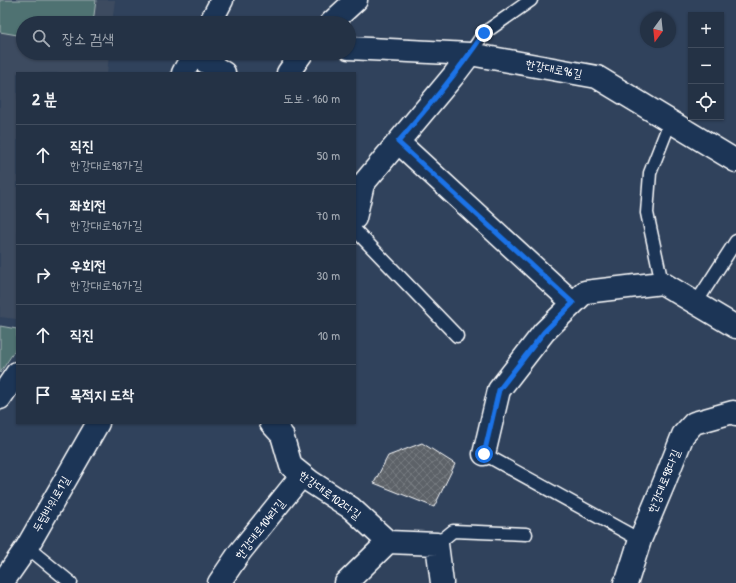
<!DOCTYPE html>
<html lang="ko">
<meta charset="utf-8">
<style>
:root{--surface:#243245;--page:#2c3a4c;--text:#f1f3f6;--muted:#a3aab3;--line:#414d5e}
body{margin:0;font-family:"Patrick Hand","Poor Story",sans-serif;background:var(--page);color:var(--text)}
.controls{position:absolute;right:12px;top:12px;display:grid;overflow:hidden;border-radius:0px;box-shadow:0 1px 3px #0004}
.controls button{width:36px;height:36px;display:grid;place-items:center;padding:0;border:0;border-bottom:1px solid var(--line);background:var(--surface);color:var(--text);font:20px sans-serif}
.compass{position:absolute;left:640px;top:12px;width:36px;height:36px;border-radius:50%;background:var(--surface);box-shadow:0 1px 3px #0004;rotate:195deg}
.stop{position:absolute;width:12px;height:12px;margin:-9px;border:3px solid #1a73e8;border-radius:50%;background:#fff}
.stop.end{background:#1a73e8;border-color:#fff;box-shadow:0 1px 4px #0008}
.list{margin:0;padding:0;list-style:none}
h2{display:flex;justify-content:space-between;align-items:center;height:52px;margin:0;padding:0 16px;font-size:17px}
h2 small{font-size:13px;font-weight:400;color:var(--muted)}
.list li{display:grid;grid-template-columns:26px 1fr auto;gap:12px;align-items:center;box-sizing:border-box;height:60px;padding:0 16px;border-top:1px solid var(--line)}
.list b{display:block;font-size:15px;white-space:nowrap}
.list p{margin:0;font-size:13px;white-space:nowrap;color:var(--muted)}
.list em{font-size:13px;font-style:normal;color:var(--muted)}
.icon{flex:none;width:22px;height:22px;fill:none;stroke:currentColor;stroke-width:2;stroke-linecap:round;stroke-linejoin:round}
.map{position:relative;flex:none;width:736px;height:583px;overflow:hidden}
.search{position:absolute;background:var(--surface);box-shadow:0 1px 3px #0004;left:16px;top:16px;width:340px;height:44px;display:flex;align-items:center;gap:10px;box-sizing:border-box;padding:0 14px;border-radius:22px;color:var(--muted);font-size:15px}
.panel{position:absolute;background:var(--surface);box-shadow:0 1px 3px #0004;left:16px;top:72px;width:340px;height:352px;border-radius:0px}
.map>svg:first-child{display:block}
.built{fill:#3e4c60}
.park{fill:#507272;stroke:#a8b8b8}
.building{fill:url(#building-cross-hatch);stroke:#fff}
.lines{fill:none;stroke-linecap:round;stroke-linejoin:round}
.service-casing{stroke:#fff;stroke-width:15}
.minor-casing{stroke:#fff;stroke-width:25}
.service{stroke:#1d3557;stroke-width:12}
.minor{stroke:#1d3557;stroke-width:22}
.route{stroke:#1a73e8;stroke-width:5}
.labels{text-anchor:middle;stroke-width:3.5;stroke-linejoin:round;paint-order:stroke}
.street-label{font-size:12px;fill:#fff;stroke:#1d3557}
</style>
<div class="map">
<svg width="736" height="583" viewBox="0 0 736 583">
<defs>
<pattern id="building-cross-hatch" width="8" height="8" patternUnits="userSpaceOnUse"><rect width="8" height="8" fill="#5d6268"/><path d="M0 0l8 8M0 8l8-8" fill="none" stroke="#757a7f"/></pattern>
</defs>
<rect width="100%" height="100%" fill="#30425c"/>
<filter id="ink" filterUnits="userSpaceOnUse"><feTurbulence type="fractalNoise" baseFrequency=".025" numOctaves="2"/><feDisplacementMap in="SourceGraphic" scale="8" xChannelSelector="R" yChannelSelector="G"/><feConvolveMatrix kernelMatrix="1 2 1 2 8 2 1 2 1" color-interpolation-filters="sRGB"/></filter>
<g filter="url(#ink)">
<path class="built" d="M0 0H115L112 23H23V53H109L107 73H17V319L0 317Z"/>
<path class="park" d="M0 0H96L93 23H23V36L0 32Z
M0 326 17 329V347L0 373Z"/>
<path class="building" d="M422 443 455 464 434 507 374 483 388 456Z"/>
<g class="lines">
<defs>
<path id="service" d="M470 54 484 33 531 0
M355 230 457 336
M662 283 647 213 650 173 670 122
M696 303 736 241
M484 454 640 540
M437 544 453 531 526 534
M27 547 71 583"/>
<path id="minor" d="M210 23 222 0
M331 23 356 0
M349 48 470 54 597 77 736 161
M193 54 224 73
M183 73 194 53
M288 73 302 53
M398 142 573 303
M355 218 363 184 454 75 470 54
M0 398 17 373
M271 423 282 435 291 466 311 482 351 508 388 542
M484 454 499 390 544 332 585 292 662 283 736 327
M2 583 27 547 98 423
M219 583 240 552 302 475
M346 583 388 542 437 544 442 583
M625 583 627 581 640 540 664 483 683 435 694 423 733 412 736 414"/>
</defs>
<use href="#service" class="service-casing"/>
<use href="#minor" class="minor-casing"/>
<use href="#service" class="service"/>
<use href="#minor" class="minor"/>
</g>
</g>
<g class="lines" filter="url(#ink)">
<path class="route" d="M484 33C458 72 428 107 398 142L573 303 544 332 499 390 484 454"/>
</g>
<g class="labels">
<g class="street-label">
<text transform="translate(554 69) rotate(11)" y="4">한강대로96길</text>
<text transform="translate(664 481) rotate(-68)" y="4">한강대로98다길</text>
<text transform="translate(330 495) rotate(36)" y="4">한강대로102다길</text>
<text transform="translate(51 504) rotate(-60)" y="4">두텁바위로1길</text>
<text transform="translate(260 529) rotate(-52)" y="4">한강대로104라길</text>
</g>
</g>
</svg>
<div class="controls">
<button>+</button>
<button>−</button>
<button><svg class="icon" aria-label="locate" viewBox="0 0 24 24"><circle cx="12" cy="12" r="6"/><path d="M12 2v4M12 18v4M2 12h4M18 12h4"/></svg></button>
</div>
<svg class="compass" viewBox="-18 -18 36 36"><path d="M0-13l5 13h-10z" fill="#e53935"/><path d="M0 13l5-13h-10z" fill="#a3aab3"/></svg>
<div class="stop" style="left:484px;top:454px"></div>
<div class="stop end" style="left:484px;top:33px"></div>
<div class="search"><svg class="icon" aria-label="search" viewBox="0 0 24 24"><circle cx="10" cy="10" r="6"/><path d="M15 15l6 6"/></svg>장소 검색</div>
<section class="panel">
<h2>2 분<small>도보 · 160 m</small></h2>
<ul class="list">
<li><svg class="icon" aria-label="ahead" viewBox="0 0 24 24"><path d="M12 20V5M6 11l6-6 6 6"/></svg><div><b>직진</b><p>한강대로98가길</p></div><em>50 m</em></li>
<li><svg class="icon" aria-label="left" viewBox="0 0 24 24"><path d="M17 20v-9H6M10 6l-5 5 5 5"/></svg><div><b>좌회전</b><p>한강대로96가길</p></div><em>70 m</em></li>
<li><svg class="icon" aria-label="right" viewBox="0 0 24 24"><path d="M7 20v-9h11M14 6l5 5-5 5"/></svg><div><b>우회전</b><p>한강대로96가길</p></div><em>30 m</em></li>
<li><svg class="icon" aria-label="ahead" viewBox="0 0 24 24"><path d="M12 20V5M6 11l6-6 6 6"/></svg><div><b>직진</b></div><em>10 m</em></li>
<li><svg class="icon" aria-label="arrive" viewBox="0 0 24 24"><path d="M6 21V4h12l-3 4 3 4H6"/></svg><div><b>목적지 도착</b></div></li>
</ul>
</section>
</div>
